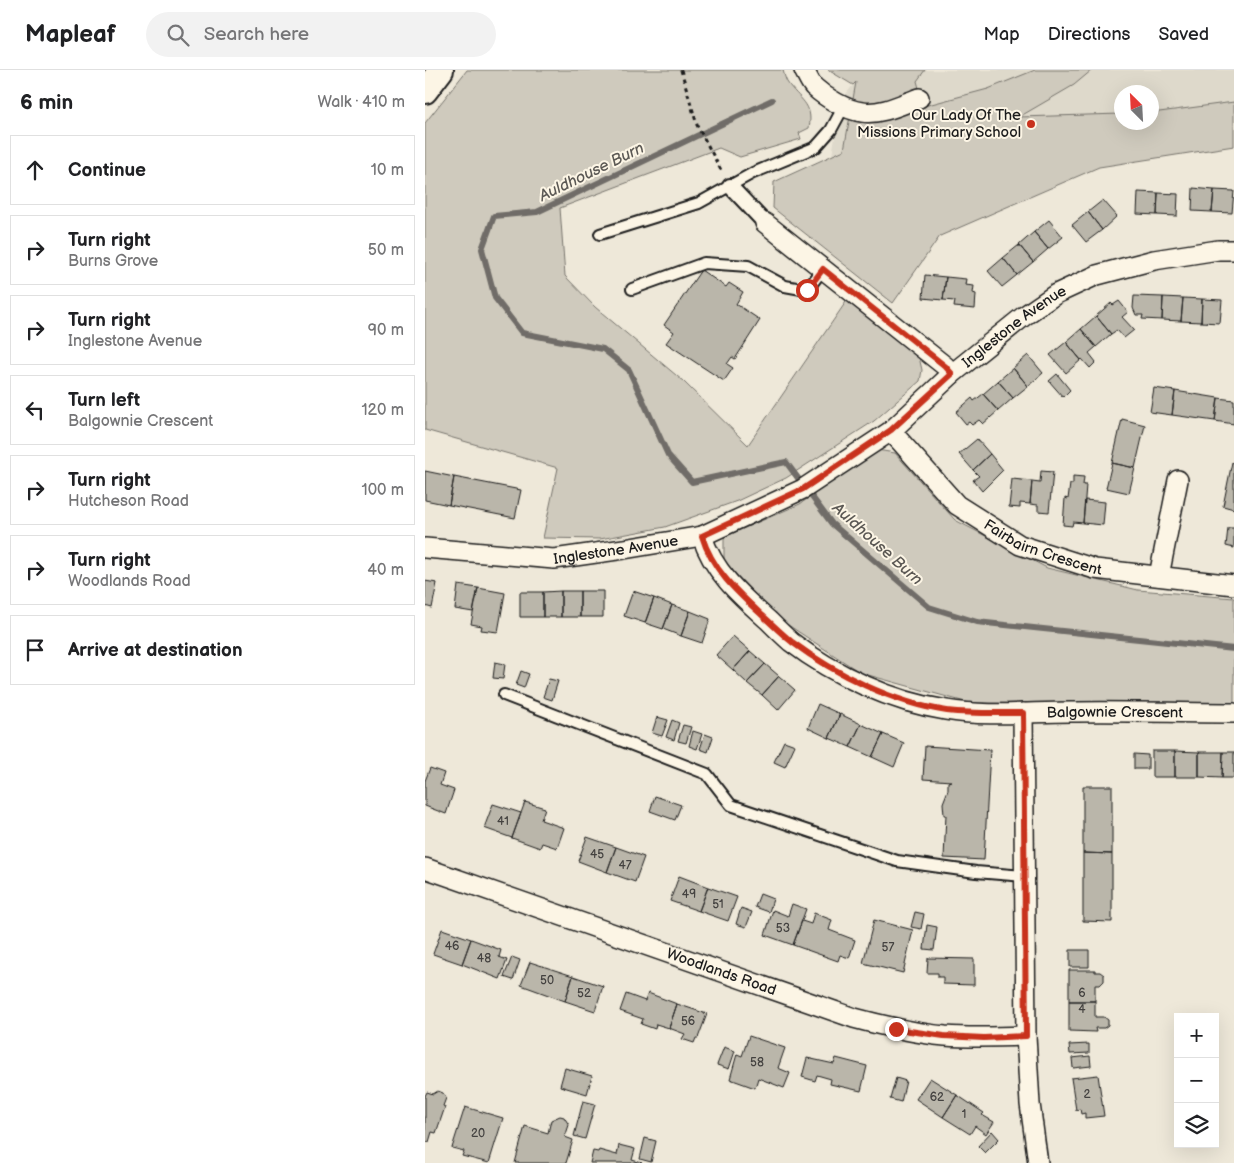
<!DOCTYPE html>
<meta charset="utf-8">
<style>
:root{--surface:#fff;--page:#f2f2f2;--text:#202124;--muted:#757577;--line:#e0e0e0}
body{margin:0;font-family:"Balsamiq Sans",sans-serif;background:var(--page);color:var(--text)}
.controls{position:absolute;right:15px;bottom:15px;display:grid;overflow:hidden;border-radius:0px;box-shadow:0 5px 20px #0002}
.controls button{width:45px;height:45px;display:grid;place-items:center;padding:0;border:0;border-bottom:1px solid var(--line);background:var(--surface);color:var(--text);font:25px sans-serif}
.compass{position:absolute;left:689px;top:15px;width:45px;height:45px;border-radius:50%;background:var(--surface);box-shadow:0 5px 20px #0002;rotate:336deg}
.stop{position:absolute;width:15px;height:15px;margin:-11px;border:4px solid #c8321e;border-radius:50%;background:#fff}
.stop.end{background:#c8321e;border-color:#fff;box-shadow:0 1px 5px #0008}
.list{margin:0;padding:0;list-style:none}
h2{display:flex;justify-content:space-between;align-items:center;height:65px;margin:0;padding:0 20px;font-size:21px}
h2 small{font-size:16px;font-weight:400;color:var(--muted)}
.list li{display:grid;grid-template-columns:32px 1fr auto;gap:15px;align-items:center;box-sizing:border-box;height:70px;margin:0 10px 10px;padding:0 10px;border:1px solid var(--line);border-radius:0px}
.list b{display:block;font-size:19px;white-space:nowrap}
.list p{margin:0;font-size:16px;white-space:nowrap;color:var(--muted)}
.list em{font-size:16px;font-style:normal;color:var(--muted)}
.icon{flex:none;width:28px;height:28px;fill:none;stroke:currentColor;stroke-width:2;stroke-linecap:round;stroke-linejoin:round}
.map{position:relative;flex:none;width:809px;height:1093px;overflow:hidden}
header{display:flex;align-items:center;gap:30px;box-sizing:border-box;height:70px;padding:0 25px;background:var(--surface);border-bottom:1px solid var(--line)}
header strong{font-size:24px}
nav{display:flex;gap:28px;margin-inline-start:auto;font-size:18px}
.search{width:350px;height:45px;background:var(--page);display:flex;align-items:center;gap:12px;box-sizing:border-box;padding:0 18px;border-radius:28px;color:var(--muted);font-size:19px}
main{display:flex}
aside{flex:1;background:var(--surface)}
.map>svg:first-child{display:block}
.built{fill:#ded9cb;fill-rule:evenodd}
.green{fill:#cfcabd;stroke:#76736c}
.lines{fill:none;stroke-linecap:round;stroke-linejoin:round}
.stream{stroke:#6f6c67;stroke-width:6}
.building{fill:#bab6aa;stroke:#1c1c1c}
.service-casing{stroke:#1c1c1c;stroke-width:14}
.pedestrian-casing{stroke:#1c1c1c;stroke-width:18}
.minor-casing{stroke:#1c1c1c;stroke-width:22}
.tertiary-casing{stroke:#1c1c1c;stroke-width:28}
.path{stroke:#1c1c1c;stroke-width:3;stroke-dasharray:4 4;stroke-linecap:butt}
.service{stroke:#fcf5e5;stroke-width:10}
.pedestrian{stroke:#fcf5e5;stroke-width:14}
.minor{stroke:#fcf5e5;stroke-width:19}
.tertiary{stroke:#fcf5e5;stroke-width:24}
.route{stroke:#c8321e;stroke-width:6}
.poi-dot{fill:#c8321e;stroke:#fcf5e5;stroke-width:2}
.labels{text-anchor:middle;stroke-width:4;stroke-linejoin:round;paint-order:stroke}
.number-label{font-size:12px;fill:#444240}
.poi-label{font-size:15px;fill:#1c1c1c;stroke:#fcf5e5;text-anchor:end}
.street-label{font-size:15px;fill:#1c1c1c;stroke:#fcf5e5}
.water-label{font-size:16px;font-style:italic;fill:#5b5854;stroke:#fcf5e5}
</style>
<header>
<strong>Mapleaf</strong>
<div class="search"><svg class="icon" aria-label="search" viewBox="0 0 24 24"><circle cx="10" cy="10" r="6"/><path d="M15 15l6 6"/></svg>Search here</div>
<nav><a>Map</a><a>Directions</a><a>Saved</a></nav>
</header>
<main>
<aside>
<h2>6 min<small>Walk · 410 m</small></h2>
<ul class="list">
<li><svg class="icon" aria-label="ahead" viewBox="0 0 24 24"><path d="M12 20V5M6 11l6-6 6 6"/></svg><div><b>Continue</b></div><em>10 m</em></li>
<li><svg class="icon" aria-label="right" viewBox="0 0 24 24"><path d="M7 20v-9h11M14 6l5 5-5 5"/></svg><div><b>Turn right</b><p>Burns Grove</p></div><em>50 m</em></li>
<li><svg class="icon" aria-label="right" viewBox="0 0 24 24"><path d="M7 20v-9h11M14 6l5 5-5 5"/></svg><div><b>Turn right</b><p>Inglestone Avenue</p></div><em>90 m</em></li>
<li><svg class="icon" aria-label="left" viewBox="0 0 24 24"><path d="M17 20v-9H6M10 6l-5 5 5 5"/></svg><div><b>Turn left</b><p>Balgownie Crescent</p></div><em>120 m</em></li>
<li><svg class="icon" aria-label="right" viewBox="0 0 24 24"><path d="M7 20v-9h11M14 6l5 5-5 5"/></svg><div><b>Turn right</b><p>Hutcheson Road</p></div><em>100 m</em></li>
<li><svg class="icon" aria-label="right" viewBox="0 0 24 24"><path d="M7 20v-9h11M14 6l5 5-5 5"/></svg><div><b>Turn right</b><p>Woodlands Road</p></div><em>40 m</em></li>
<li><svg class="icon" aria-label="arrive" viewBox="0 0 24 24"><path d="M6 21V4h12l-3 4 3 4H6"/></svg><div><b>Arrive at destination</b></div></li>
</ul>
</aside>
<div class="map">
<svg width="809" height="1093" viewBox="0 0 809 1093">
<rect width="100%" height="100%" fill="#eee8d9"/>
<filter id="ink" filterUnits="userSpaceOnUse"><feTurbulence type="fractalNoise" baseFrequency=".02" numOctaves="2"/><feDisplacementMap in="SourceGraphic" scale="10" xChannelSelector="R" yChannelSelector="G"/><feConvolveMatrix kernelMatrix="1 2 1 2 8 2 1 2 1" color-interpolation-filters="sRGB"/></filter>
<g filter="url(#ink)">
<path class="built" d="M440 0H809V52L406 92 411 60 415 56 421 24ZM696 22H726V52H696Z"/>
<path class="green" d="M42 0H358C359 4 360 8 362 12 374 30 389 33 384 58L374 63 376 69 315 87 294 78 135 138 140 206 170 237 258 311 323 375 425 226 494 287 497 300 495 311 449 351 361 408 312 431 240 457 175 469 118 468 133 398 0 360V53Z
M403 0H500L492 11 499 36 563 19 610 0H667L649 15 594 47 696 44V52H726L727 43 809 32V76L674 97 515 166 468 233 348 138 349 112 419 80 431 12 428 15Z
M452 380 470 383 530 450 622 498 713 520 809 528V635L544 633 436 603 351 547 299 491V467L375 434Z"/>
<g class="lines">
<path class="stream" d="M347 30 112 142 69 146 57 179 70 228 97 263 178 279 204 300 243 385 267 412 361 392 407 454 504 537 552 552 809 579"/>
</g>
<path class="building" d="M768 118 789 120 787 142 767 141Z
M789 120 809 121 807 143 787 142Z
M713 122 733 123 732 145 712 144Z
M733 123 753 124 752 146 732 145Z
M678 130 692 146 677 160 663 142Z
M663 142 677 160 661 172 647 155Z
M624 150 638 167 623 179 609 162Z
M609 162 623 179 608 192 594 175Z
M594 175 608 192 592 205 578 188Z
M578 188 592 205 577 217 563 201Z
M276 200 301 217 304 213 318 222 311 234 335 250 310 289 307 287 302 294 308 298 299 311 241 273 249 262 239 255Z
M500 205 521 207 518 230 498 228Z
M521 207 541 209 540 215 549 216 548 223 551 224 550 239 529 237 530 231 518 230Z
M709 226 738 227 737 250 717 249 718 245H711L708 238Z
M738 227 758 228 756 251 737 250Z
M758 228 777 229 776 252 756 251Z
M777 229 797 230 795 253 776 252Z
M694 231 703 242 697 247 709 260 699 268 692 260 686 264 671 246 686 233 688 235Z
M671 246 686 264 671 277 656 259Z
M656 259 671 277 664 283 671 292 665 298 657 289 656 290 641 272Z
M641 272 656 290 641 303 625 285Z
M603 285 618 303 603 316 588 298Z
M588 298 603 316 588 328 573 311Z
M632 304 645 320 638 327 624 311Z
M573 311 588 328 573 341 558 324Z
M729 318 750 321 747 345 725 342Z
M750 321 793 328 790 351 747 345Z
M558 324 573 341 558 354 554 350 547 355 544 352 541 354 531 342 547 328 549 331Z
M793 328 809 330V354L790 351Z
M697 349 720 355 710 398 687 393Z
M552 369 565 384 548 400 534 384Z
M565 384 578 400 557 421 548 410 554 406 548 400Z
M807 392 809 393V439L798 436Z
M687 393 710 398 704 423 681 418Z
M0 401 29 407 24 435 0 430Z
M616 401 628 402 624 442 613 441V435L605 434 607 411 615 412Z
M648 406 659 407 658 415H661L658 453 648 452 647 456 638 455 640 428 643 429 645 414H648Z
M29 407 96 420 90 448 24 435Z
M587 409 607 411 605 434 595 433V438L584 437Z
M660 430 680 432 678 455 658 453Z
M803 458H809V478L801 476Z
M0 511 12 513 7 538 0 536Z
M33 515 53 518 48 542 30 539Z
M53 518 80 523 73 562 56 560 57 556 46 554Z
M136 521H155V547H136Z
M136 521V547H118V522Z
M155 521H178V547H155Z
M208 521 229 528 220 553 199 546Z
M95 522H118V547H95Z
M229 528 247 535 238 559 220 553Z
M247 535 265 541 256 566 238 559Z
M265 541 285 549 277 573 256 566Z
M308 566 325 581 308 600 291 585Z
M325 581 340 594 322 613 308 600Z
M70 592 80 594 78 609 68 608Z
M340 594 354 606 337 625 322 613Z
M96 601 104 604 99 618 91 615Z
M354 606 370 620 353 640 337 625Z
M124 609 133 611 127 630 118 627Z
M393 634 415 644 404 668 383 658Z
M415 644 436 654 425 677 404 668Z
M232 647 243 650 237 666 227 663Z
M247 650 254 653 249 670 241 667Z
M436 654 458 664 447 687 425 677Z
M258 655 266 657 261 673 253 671Z
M268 661 277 664 272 679 264 676Z
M280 664 288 667 283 682 275 679Z
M458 664 479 673 469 697 447 687Z
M359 671 370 675 360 697 349 692Z
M500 676 565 680 559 790 519 788 521 745H519L518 733 523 720V712L526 711 498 709Z
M727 681H750V707H727Z
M750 681 774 682V707H750Z
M774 682H798L797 708 774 707Z
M798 682H809V708H797Z
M709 684 723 685V699H709Z
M5 698 19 703 15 715 29 720 21 744 0 736V711Z
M658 716H687V784L658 783Z
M230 726 256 735 250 750 225 741Z
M100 732 120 738 116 750 139 758 132 778 117 773 115 778 87 768Z
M68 734 96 743 87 768 59 758Z
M162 767 191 777 182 802 153 791Z
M191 777 219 787 210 812 182 802Z
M658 783 687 784V852L658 851Z
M254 806 283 817 274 841 245 831Z
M283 817 312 827 303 851 274 841Z
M335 824 348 829 344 842 330 837Z
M367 834 381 839 368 875 340 865 348 840 363 846Z
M316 838 327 842 321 857 311 854Z
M490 842 499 844 496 859 486 857Z
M389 843 407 850 404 860 430 870 424 888 415 885 413 891 368 875 377 851 386 854Z
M449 850 488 860 478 903 438 893Z
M502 855 512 857 509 880 499 879Z
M17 859 46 869 37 894 8 884Z
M46 869 76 880 74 887 82 890 75 909 37 894Z
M645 880H664V897H645Z
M87 887 95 890 88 910 79 907Z
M503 888 549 889V915L518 914V907H513V903H502Z
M105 892 148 906 140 931 96 915Z
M644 900H670V902H675L679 905V911L675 915H670V931H644Z
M148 906 178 916 170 941 140 931Z
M223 923 252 934 244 958 231 954 230 959 216 954 218 949 195 941 201 924 220 931Z
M644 931H670V947H679L683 950V955L679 958H670L671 962 644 961Z
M252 934 282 944 273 968H271L269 973 257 969 260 964 244 958Z
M324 966 360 978 353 998 365 1003 359 1018 333 1008 330 1018 305 1009 312 984 317 986Z
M664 974V983L645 984 644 975Z
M299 977 310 981 304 999 292 995Z
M665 986 666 996 648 998 647 988Z
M382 988 409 994 411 988 442 996 436 1021 405 1014 406 1009 392 1005 390 1011 377 1007Z
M140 998 167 1006 162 1024 135 1016Z
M673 1005 679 1046 660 1048V1043L656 1044 655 1039 651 1040 646 1008Z
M471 1008 481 1011 476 1032 465 1029Z
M505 1008 532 1025 518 1047 491 1029Z
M13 1021 18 1023 21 1028 18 1036 20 1037 11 1063 7 1062 4 1072 0 1071V1026L2 1022 8 1024Z
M532 1025 559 1043 557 1045 569 1052 561 1064 550 1056 545 1064 518 1047Z
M158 1031 170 1034 160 1069 149 1066Z
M40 1037 78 1048 64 1093 37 1086 39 1081 27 1078Z
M135 1046 139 1047 144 1055 140 1067 148 1070 141 1093H90L100 1056 123 1063 126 1050Z
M567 1061 574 1069 560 1083 553 1076Z
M220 1068 231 1071 226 1092 215 1089Z
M194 1075 210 1079 207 1090 217 1093H165L168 1081 173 1082 174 1080 192 1085Z"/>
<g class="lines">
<defs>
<path id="service" d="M175 164 274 133 328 103 391 77 406 60 419 36
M207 219 279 193 323 196 360 216 382 220 398 199
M79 625 282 704 306 735 472 791 551 802 600 806"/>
<path id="pedestrian" d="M305 116 340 153"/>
<g id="minor">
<path d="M379 0C382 5 385 13 389 17 401 28 421 40 437 42 456 45 477 34 494 28"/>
<path d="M340 153 520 296 527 304"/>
<path id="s1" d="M466 361 532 435 595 475 670 499 809 515"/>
<path id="s2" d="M277 466C288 502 316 526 344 551 351 558 358 565 366 572 409 605 467 632 521 640 562 647 605 642 646 642 700 641 755 643 809 643"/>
<path id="s3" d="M0 478 129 489 199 479 277 466 378 419 466 361 527 304 599 246 631 224 672 205 729 190 793 180H809"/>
<path d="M734 506 753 410"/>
<path d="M598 643 601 966 605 1034 613 1093"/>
<path id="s4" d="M0 798 429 948C459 956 489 963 520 966 547 968 574 967 601 966"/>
</g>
<path id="tertiary" d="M0 21 16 0"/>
</defs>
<use href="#service" class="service-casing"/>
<use href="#pedestrian" class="pedestrian-casing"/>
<use href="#minor" class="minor-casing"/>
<use href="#tertiary" class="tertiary-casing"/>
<path class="path" d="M256 0 272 55 297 102"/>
<use href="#service" class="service"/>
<use href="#pedestrian" class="pedestrian"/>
<use href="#minor" class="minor"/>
<use href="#tertiary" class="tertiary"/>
</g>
</g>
<g class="lines" filter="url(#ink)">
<path class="route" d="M382 220 398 199 520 296 527 304 466 360 378 419 277 466C287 500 313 523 338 546 348 555 357 564 367 572 410 604 468 633 522 641 547 644 573 643 598 643L601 966 559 968 519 966 471 959"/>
</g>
<circle class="poi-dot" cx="606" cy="54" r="5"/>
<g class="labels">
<g class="number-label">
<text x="78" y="755">41</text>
<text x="172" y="788">45</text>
<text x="200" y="799">47</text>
<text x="264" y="828">49</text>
<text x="293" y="838">51</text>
<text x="358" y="862">53</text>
<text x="27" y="880">46</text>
<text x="463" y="881">57</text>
<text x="59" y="892">48</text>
<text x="122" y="914">50</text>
<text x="159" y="927">52</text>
<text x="657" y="927">6</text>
<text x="657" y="943">4</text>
<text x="263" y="955">56</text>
<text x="332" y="996">58</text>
<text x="662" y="1028">2</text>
<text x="512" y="1031">62</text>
<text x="539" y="1048">1</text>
<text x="53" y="1067">20</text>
</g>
<g class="poi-label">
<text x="596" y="50">Our Lady Of The<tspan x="596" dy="17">Missions Primary School</tspan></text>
</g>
<g class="street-label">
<text dy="5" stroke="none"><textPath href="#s3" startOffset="658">Inglestone Avenue</textPath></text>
<text dy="5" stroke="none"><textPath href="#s1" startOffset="196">Fairbairn Crescent</textPath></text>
<text dy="5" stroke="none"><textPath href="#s3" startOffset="192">Inglestone Avenue</textPath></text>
<text dy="5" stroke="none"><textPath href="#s2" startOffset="480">Balgownie Crescent</textPath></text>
<text dy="5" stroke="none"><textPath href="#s4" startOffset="314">Woodlands Road</textPath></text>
</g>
<g class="water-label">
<text transform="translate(166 101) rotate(-26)" y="6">Auldhouse Burn</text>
<text transform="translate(453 473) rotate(42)" y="6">Auldhouse Burn</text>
</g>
</g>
</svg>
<div class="controls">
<button>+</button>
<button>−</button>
<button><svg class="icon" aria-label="layers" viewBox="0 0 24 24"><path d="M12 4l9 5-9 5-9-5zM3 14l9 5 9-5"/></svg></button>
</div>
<svg class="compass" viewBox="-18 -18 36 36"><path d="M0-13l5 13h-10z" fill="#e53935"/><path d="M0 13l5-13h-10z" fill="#757577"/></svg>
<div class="stop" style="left:382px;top:220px"></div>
<div class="stop end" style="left:471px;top:959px"></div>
</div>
</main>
